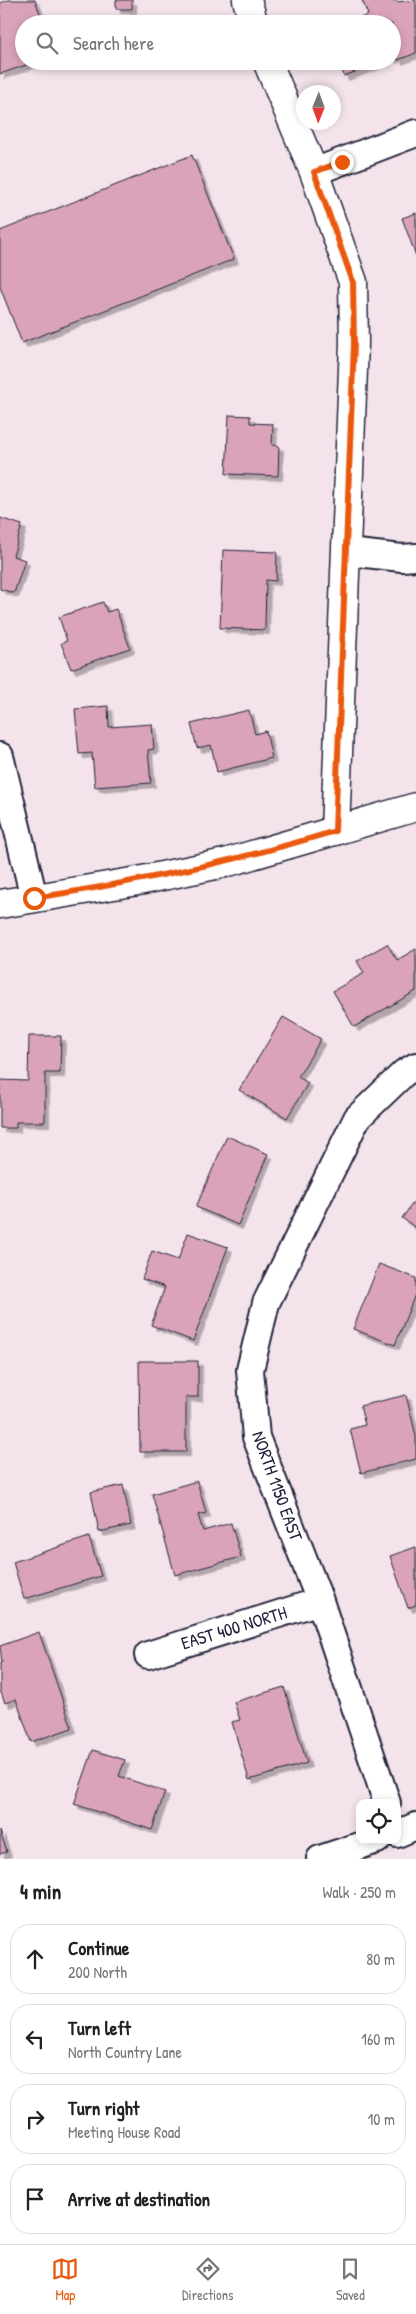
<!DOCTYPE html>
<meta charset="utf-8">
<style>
:root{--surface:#fff;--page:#f6f6f6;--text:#222;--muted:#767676;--line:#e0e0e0;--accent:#ea580c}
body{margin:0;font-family:"Patrick Hand",sans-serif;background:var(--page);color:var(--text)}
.controls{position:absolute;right:15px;bottom:15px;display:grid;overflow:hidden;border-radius:10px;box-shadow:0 2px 8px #0003}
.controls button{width:45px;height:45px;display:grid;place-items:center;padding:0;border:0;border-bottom:1px solid var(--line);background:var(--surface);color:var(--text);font:25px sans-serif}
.compass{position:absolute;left:296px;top:85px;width:45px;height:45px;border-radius:50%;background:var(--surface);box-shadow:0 2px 8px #0003;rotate:181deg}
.stop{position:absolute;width:15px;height:15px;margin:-11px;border:4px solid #ea580c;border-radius:50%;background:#fff}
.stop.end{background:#ea580c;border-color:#fff;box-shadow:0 1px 5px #0008}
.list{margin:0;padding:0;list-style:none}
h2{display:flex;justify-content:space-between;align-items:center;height:65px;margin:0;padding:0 20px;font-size:21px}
h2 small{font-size:16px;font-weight:400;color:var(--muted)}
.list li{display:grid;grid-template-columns:32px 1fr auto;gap:15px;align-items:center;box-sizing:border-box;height:70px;margin:0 10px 10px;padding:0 10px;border:1px solid var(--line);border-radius:20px}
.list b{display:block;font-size:19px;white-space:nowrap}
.list p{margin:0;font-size:16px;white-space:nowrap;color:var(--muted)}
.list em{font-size:16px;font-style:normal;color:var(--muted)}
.icon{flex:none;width:28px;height:28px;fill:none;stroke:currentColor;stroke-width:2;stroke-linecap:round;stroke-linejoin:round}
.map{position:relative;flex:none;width:416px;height:1859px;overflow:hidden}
.search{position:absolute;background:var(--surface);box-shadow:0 2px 8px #0003;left:15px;right:15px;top:15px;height:55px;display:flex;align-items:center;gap:12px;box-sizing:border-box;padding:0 18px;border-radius:28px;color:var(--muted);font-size:19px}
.sheet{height:385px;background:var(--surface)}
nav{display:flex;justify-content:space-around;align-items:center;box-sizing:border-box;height:70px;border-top:1px solid var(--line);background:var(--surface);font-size:14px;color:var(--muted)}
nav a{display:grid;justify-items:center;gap:2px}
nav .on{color:var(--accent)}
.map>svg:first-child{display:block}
.building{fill:#daa3ba;stroke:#22223b;filter:url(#shadow)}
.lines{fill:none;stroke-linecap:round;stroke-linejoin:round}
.street-casing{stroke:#22223b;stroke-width:30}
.secondary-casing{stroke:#22223b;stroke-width:31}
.primary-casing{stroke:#22223b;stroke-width:31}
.street{stroke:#fff;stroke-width:26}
.secondary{stroke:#fff;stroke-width:28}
.primary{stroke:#fff;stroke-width:28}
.route{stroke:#ea580c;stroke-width:6}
.labels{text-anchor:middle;stroke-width:4;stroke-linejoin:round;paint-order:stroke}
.street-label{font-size:18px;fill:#22223b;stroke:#fff}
</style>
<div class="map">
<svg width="416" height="1859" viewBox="0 0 416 1859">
<defs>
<filter id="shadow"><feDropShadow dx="4.5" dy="4.5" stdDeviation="0" flood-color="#0004"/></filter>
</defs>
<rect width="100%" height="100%" fill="#f4e3ea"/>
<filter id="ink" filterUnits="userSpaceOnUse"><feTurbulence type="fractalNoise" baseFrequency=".02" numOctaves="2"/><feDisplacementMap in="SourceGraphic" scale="10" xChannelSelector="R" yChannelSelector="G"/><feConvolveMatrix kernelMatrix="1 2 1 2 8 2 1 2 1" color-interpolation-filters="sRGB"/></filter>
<g filter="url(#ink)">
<path class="building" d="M8 0H35L44 24H24V61L35 62 0 74V3Z
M116 0H132V9H116Z
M362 0H396L397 2 416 0V53L398 60 397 57 392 59V24H344L368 15Z
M339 61H385L344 76Z
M192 155 234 259 22 343 0 287V231Z
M416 213V256L402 218Z
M229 415 250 416V423L273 424 272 445 279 446 278 476 226 474Z
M0 518 22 525 13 556 25 560 14 593 0 589Z
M223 550 277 552 276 581 266 580 265 630 220 628Z
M103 602 107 612 116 609 130 648 71 669 61 643 67 641 59 617Z
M108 706 109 727 152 724 154 749 148 750 151 783 95 787 92 753 79 754 75 709Z
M249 710 255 734 266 731 272 758 217 772 211 745 197 748 191 724Z
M387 944 397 960 416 949V991L354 1027 333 991 364 973 357 961Z
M283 1017 321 1039 298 1077 308 1083 287 1118 239 1090Z
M29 1036H61L60 1073H45V1122H16V1128H0V1080L28 1081Z
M227 1136 268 1154 238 1225 196 1207Z
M416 1199V1228L402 1218Z
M188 1233 228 1247 193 1341 151 1325 165 1287 142 1279 152 1251 178 1260Z
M379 1264 416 1278V1292L395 1345 353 1329Z
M139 1361H198V1397H186V1452H140Z
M406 1395 416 1436V1459L361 1473 350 1429 365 1425 360 1406Z
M197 1481 206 1513 198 1515 203 1531 231 1523 241 1557 175 1575 152 1494Z
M123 1485 131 1525 99 1532 91 1492Z
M89 1537 101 1576 24 1599 13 1562Z
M416 1547V1605L408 1608 390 1556Z
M39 1632 72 1728 31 1742 16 1699 5 1703 0 1690V1663L2 1662 0 1646Z
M284 1687 307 1763 249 1780 232 1722 240 1720 234 1702Z
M93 1750 125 1760 119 1776 165 1792 152 1830 74 1804Z
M0 1831 7 1852 0 1854Z"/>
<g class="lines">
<defs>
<path id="street" d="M314 172 416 133
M348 552 402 558 416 557
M0 756 34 898
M148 1655 320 1601
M387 1803 320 1601 256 1437 250 1370 266 1303 357 1118 404 1073 416 1066
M397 1834 416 1826
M320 1859 377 1840"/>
<path id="secondary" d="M247 0 254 24
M267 61 314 172 353 282 354 343 335 831"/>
<path id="primary" d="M0 904 138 881 225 863 416 807"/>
</defs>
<use href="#street" class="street-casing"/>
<use href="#secondary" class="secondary-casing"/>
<use href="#primary" class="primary-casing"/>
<use href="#street" class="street"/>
<use href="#secondary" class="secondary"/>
<use href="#primary" class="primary"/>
</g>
</g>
<g class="lines" filter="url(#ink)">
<path class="route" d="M34 898C138 882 235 862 335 831L354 343 353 282 314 172 342 162"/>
</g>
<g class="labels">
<g class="street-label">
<text transform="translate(277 1486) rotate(70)" y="6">NORTH 1150 EAST</text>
<text transform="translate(234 1628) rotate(-17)" y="6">EAST 400 NORTH</text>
</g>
</g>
</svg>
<div class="controls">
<button><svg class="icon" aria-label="locate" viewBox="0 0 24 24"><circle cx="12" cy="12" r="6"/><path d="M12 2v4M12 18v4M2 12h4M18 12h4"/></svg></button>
</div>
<svg class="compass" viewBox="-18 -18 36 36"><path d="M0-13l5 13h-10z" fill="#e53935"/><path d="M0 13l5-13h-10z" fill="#767676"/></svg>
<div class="stop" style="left:34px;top:898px"></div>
<div class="stop end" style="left:342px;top:162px"></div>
<div class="search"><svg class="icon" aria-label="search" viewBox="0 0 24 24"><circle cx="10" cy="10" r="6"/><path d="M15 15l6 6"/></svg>Search here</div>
</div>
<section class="sheet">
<h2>4 min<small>Walk · 250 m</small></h2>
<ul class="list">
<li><svg class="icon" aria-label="ahead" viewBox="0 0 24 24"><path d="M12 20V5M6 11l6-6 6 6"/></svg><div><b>Continue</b><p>200 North</p></div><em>80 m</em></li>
<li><svg class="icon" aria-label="left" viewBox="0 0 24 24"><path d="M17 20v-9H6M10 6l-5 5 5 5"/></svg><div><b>Turn left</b><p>North Country Lane</p></div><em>160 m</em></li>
<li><svg class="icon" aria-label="right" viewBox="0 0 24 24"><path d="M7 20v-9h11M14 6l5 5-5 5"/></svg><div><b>Turn right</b><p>Meeting House Road</p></div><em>10 m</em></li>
<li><svg class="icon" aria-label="arrive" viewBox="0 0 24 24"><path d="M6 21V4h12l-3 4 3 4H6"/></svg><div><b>Arrive at destination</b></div></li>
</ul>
</section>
<nav>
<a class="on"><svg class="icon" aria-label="map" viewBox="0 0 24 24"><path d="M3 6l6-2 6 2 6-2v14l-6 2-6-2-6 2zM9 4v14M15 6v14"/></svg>Map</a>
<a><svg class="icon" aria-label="directions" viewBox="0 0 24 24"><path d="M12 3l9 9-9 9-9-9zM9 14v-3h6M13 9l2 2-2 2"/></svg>Directions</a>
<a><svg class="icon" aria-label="saved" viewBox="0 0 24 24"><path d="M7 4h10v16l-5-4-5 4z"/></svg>Saved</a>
</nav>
